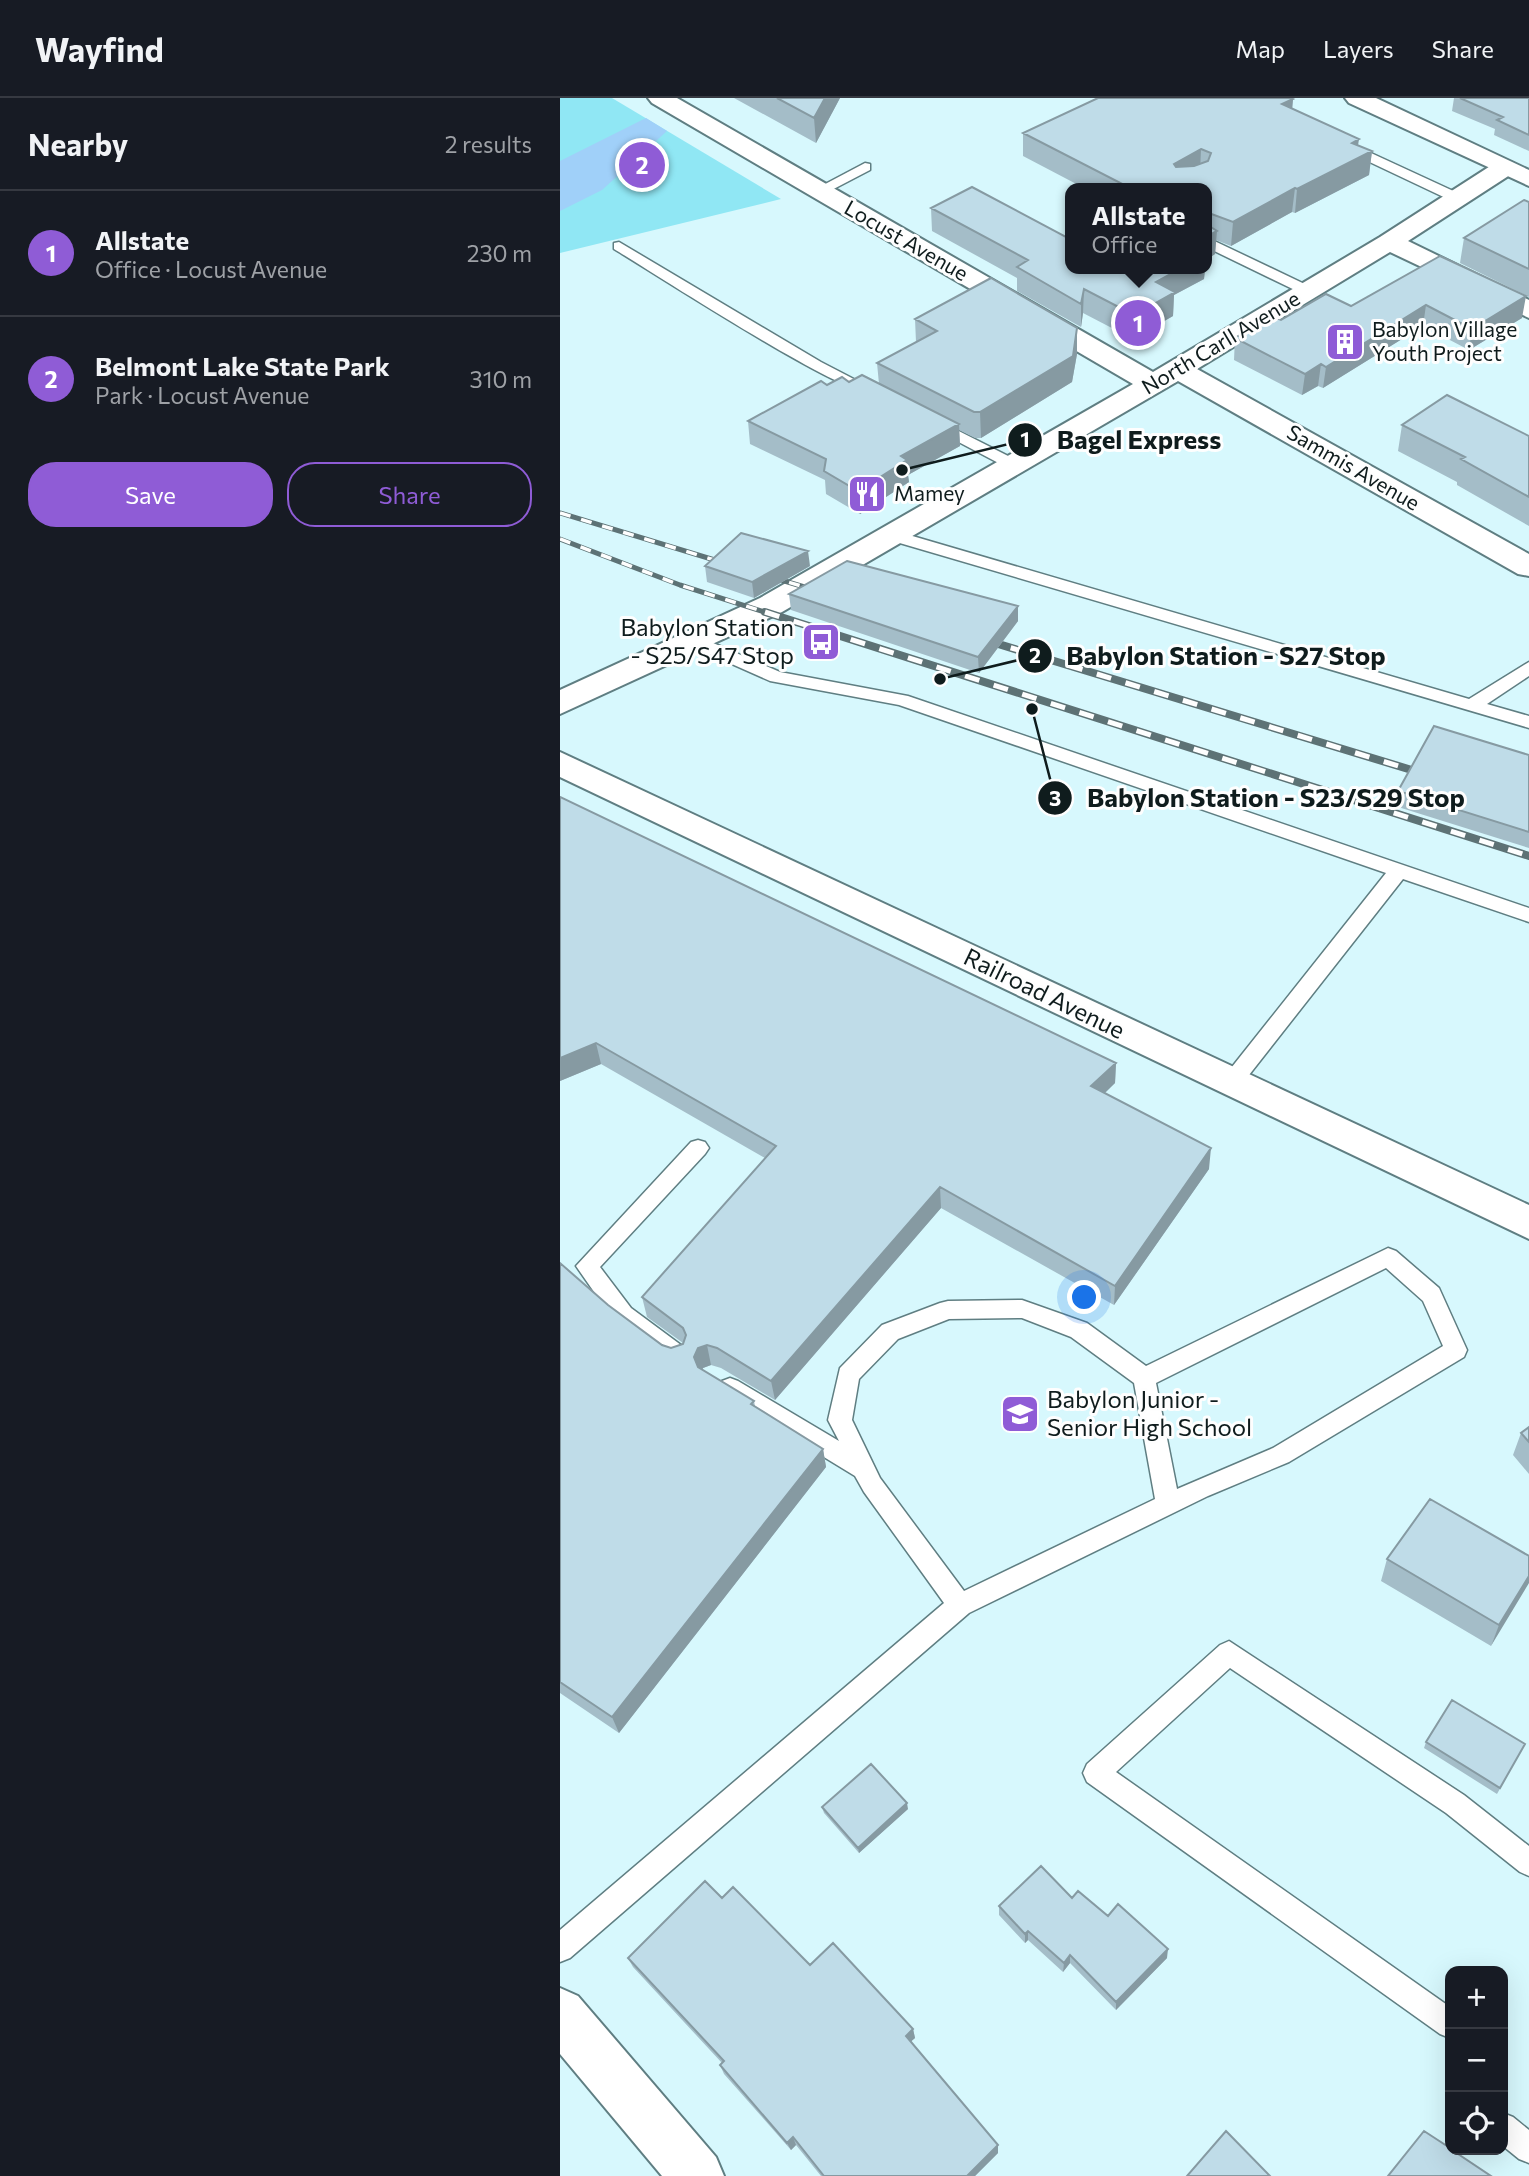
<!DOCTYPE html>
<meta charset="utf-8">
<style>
:root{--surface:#171b24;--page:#20242c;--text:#f1f3f6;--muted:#9ea1a6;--line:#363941;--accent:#8f5cd6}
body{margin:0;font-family:Commissioner,sans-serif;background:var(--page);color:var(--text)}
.controls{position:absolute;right:21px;bottom:21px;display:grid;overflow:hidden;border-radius:14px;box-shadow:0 7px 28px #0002}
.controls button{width:63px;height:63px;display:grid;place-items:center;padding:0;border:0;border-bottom:2px solid var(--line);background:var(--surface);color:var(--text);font:35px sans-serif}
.you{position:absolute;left:525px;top:1200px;width:24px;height:24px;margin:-18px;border:5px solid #fff;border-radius:50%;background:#1a73e8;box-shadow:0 0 0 10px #1a73e833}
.badge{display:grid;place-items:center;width:46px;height:46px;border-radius:50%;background:var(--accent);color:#fff;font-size:23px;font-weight:700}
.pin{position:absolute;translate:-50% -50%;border:4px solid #fff;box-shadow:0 2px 7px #0006}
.popup{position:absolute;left:505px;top:85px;width:147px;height:91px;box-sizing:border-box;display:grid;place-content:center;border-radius:14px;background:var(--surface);filter:drop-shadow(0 2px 5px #0005);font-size:23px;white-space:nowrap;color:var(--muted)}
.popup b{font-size:26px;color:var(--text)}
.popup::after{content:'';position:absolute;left:50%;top:100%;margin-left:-14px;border:14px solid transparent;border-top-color:var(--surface)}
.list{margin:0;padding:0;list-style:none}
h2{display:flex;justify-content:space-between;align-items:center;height:91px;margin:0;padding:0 28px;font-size:30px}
h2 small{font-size:23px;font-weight:400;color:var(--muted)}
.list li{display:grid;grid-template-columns:46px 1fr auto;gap:21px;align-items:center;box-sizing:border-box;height:126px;padding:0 28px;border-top:2px solid var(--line)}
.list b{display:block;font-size:26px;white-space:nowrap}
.list p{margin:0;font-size:23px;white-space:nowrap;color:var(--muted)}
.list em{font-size:23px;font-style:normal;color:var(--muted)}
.actions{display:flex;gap:14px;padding:21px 28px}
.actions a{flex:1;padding:16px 0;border:2px solid var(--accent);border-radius:28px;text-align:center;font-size:24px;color:var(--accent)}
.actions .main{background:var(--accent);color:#fff}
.icon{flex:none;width:38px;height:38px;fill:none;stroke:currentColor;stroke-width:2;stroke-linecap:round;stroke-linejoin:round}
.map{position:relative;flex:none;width:969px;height:2078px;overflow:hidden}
header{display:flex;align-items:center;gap:42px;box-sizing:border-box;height:98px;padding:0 35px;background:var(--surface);border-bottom:2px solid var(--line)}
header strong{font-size:33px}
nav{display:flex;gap:38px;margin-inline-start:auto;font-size:24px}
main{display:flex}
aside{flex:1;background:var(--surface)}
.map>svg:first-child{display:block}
.green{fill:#90e7f4}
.water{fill:#a0d0f9}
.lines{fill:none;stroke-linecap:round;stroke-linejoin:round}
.lane-casing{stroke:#5f7e82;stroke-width:3}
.street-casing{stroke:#5f7e82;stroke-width:4}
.secondary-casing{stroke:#5f7e82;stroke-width:4}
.lane{fill:#fff;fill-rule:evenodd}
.street{fill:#fff;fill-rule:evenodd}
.secondary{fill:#fff;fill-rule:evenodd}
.rail-far1-casing{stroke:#5d7275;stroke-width:5}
.rail-casing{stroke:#5d7275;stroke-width:8}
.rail-far1{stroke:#fefefe;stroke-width:3.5;stroke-dasharray:11;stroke-linecap:butt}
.rail{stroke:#fefefe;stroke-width:5;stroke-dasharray:15;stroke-linecap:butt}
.wall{fill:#a4bdc8}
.shaded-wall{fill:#869aa2}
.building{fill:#bfdce8;stroke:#869aa2;stroke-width:2;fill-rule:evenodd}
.labels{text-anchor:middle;stroke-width:6;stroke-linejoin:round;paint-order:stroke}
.far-street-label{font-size:21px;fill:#0f1c1d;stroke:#fefefe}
.far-poi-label{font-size:21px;fill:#0f1c1d;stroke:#fefefe;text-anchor:start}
.poi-label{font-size:24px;fill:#0f1c1d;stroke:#fefefe;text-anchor:end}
.street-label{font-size:24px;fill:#0f1c1d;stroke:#fefefe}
.leader{fill:none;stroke:#0f1c1d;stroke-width:2.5}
.callout-dot{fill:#0f1c1d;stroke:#fefefe;stroke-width:2.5}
.mark-label{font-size:21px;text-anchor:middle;font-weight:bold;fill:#fff}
.callout-label{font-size:26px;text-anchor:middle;font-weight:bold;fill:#0f1c1d;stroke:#fefefe;stroke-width:6;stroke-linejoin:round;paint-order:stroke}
</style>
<header>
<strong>Wayfind</strong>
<nav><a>Map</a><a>Layers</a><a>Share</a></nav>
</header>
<main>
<aside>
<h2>Nearby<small>2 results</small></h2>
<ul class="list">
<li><span class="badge">1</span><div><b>Allstate</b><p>Office · Locust Avenue</p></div><em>230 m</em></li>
<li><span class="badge">2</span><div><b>Belmont Lake State Park</b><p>Park · Locust Avenue</p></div><em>310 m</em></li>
</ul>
<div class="actions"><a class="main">Save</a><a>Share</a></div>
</aside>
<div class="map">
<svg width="969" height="2078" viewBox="0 0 969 2078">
<rect width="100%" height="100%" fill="#d7f8fd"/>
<path class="green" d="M0 0H52L221 101 0 155Z"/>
<path class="water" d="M86 20 107 33 42 92 0 113V63Z"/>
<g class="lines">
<defs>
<path id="lane" d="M785 43 902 97 904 100 902 103H892L780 50 778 47Z
M305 65 310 66V72L264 96H254L252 93Z
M646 139 753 190 755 193 748 197 743 196 646 149Z
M59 144 261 264 313 291 310 294C286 300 89 172 54 151V145Z
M375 321 460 364 462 367 454 372 448 370 370 329 367 326Z
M332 432 909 601 969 564V578L927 606 969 618V630L326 441 324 437Z
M137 538 220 574 348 598 969 810V824L843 781 678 991 671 993 664 991 661 985 664 979 826 775 339 607 210 583 131 548 128 544Z
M138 1042 145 1044 149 1050 145 1056 40 1169 71 1210 125 1250 128 1257 125 1264 117 1267 109 1264 55 1224 16 1168 131 1044Z
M828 1150 836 1153 879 1190 907 1252 904 1259 729 1364 648 1398 409 1515 10 1860 0 1864V1832L384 1505 304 1394 295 1378 162 1297 159 1290 162 1283 170 1280 178 1283 279 1343 268 1322 280 1270 322 1227 380 1205 388 1203 462 1202 527 1225 586 1268ZM826 1170 863 1203 883 1248 713 1350 617 1391 596 1285ZM462 1220 511 1239 574 1285 595 1401 404 1493 320 1380 292 1322 299 1281 338 1241 389 1221Z
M669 1543 904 1697 969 1748V1778L960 1774 886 1715 670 1570 556 1674 890 1909V1940L880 1936 527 1684 523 1675 527 1666 660 1547Z
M943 2015 953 2019 969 2032V2065L959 2061 943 2048Z"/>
<path id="street" d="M88 0H117L593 274 820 139 935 65 944 63 953 65 956 70 953 75 848 143 969 202V220L830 154 637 271 969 456V478L958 476 618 283 222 514 0 616V592L200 500 573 286 92 5Z
M0 1890 18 1898 156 2059 164 2078H102L0 1956Z"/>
<path id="secondary" d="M785 0H816L969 72V88L789 5Z
M0 654 969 1107V1141L0 679Z"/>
</defs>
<use href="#lane" class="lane-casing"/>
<use href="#street" class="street-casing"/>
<use href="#secondary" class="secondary-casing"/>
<use href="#lane" class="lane"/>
<use href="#street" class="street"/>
<use href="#secondary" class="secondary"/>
<defs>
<path id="rail-far1" d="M0 415 171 467
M0 441 120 487 211 516
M208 478 261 494"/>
<path id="rail" d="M205 514 969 758
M422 541 868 677"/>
</defs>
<use href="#rail-far1" class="rail-far1-casing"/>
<use href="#rail" class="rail-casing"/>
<use href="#rail-far1" class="rail-far1"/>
<use href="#rail" class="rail"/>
</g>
<path class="wall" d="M174 0H280L256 45Z
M894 0H969V53L934 37 935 31 892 13Z
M733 1 732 11 798 47 812 53 809 77 735 115 732 114 671 148 656 142 655 156 646 162V90H524L463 58V35Z
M969 104V199L900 165 904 140Z
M371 110 510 171H645L644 181 614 197 613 218 573 241 523 215 521 229 457 193V180L372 133Z
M880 158 962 220 909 252 863 228 763 290 758 288 742 297 674 262 675 240 721 222 791 208Z
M355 221 517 256 512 284 421 340H415L399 332 400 348 348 377 349 384 300 416 266 396 265 382 190 346 188 323 267 287 289 284 319 286 317 265 356 244Z
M842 327 969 338V428L897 387V384L838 353Z
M145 468H250L194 500 147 484Z
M229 496 458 508V523L419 575 231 512Z
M969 657V750L835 708 838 693Z
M0 699 556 965 555 985 545 995 649 1071 554 1207 381 1110 215 1302 161 1270 151 1267 143 1270 142 1272 194 1303 195 1308 263 1351 266 1369 59 1635 0 1595V1165L48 1207 102 1247 111 1250 123 1245 87 1219 82 1199 205 1060 41 966 0 983Z
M969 1329V1376L953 1357 961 1335Z
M969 1458 931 1548 821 1483 827 1461Z
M866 1644 965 1646 937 1696 864 1650Z
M262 1709 348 1711 299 1755 264 1715Z
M162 1800 250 1867 353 1931 355 1940 350 1944 438 2055 415 2078H261L236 2047 231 2052 164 1976 160 1967 162 1965 73 1869 68 1860Z
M439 1808 548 1818 607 1860 556 1912 510 1865 503 1874 468 1842 465 1845 439 1817Z"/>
<path class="shaded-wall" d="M265 0H280L256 45 254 20Z
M733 1 731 24 722 6Z
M799 41 796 61 812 53 809 77 735 115 737 91 792 45Z
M641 51 640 75 612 89 614 66Z
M735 90 732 114 671 148 673 124Z
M657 133 655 156 646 162V139Z
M620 171H645L644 181 614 197 613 218 573 241 574 217 596 184Z
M524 191 523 215 521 229V206Z
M966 198 962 220 909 252 912 231Z
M866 207 863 228 763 290 766 269Z
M517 230V256L512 284 421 340 420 314Z
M761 266 758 288 742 297 745 276Z
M399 326 400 348 348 377 349 384 300 416 298 393 341 358Z
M248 453 250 468 194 500 192 484Z
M458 508V523L419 575 418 559Z
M36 945 41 966 0 983V960Z
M556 965 555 985 531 1008V988Z
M651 1050 649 1071 554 1207 555 1188Z
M380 1089 381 1110 215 1302 211 1283Z
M147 1247 151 1267 143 1270 139 1278 134 1259 138 1250Z
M263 1351 266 1369 59 1635 52 1619Z
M969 1478V1485L931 1548 939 1527Z
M347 1705 348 1711 299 1755 298 1750Z
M468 1833V1842L465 1845V1836Z
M608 1851 607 1860 556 1912V1904Z
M510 1857V1865L503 1874 504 1865Z
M353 1931 355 1940 347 1947 346 1938Z
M233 2039 236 2047 231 2052 227 2045Z
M438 2047V2055L415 2078H407Z"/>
<path class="building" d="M217 0H265L254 20Z
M538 0H731L733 1 722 6 799 41 792 45 812 53 737 91 735 90 673 124 646 114V90H570L463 35ZM641 51 651 55 648 63 634 68 616 69 614 66Z
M900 0H969V37L937 22 943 19Z
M412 89 510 141V171H620L596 184 615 194 574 217 524 191 521 206 457 169 468 162 371 110Z
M964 102 969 104V171L904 140Z
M646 126 657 133 646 139Z
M880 158 966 198 912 231 866 207 766 269 761 266 745 276 675 240 712 218 721 222 766 196 791 208Z
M431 180 517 230 513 258 420 314H414L317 265 377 233 355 221Z
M302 277 399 326 341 358 347 362 298 393 264 373 266 361 188 323 261 283 267 287 282 279 289 284Z
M887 297 969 338V399L901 361 905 359 842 327Z
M181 435 248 453 192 484 145 468Z
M287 463 458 508 418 559 229 496Z
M874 628 969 657V734L838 693Z
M0 699 556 965 531 988 651 1050 555 1188 380 1089 211 1283 157 1250 147 1247 138 1250 134 1259 138 1269 194 1303 191 1306 263 1351 52 1619 0 1584V1165L48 1207 102 1247 111 1250 123 1246 126 1237 123 1230 82 1199 216 1048 36 945 0 960Z
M969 1329V1344L961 1335Z
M870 1401 969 1458V1478L939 1527 827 1461Z
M892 1602 965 1646 940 1690 866 1644Z
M311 1666 347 1705 298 1750 262 1709Z
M481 1768 512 1800 518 1793 548 1818 558 1806 608 1851 556 1904 510 1857 504 1865 468 1833 465 1836 439 1808Z
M145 1783 162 1800 173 1789 250 1867 273 1845 353 1931 346 1938 438 2047 407 2078H264L233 2039 227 2045 160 1967 164 1963 68 1860Z
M666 2033 710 2078H627Z
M864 2033 890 2050V2052H892L931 2078H828Z"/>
<defs>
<symbol id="building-square" viewBox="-11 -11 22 22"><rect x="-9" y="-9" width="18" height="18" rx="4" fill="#8f5cd6" stroke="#fefefe"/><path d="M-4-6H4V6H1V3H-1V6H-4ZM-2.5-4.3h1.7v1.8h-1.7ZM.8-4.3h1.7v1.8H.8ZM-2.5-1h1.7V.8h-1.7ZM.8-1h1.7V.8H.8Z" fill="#fff"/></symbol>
<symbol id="restaurant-square" viewBox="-11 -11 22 22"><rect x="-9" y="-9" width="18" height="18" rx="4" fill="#8f5cd6" stroke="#fefefe"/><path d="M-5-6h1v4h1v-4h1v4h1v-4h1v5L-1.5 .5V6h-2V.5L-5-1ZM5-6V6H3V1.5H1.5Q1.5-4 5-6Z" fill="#fff"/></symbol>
<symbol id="bus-square" viewBox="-11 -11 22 22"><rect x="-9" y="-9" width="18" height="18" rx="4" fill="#8f5cd6" stroke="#fefefe"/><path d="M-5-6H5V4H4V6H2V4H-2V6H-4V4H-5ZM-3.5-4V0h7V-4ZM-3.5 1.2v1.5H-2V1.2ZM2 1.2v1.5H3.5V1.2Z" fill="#fff"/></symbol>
<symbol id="school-square" viewBox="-11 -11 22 22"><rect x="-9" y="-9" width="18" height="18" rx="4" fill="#8f5cd6" stroke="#fefefe"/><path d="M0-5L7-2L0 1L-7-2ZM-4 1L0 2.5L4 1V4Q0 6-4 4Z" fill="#fff"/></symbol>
</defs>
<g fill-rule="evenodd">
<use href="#building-square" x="763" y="222" width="44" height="44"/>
<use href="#restaurant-square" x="285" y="374" width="44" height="44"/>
<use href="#bus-square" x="239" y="522" width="44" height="44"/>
<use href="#school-square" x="438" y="1294" width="44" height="44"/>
</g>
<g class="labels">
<g class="far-street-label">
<text transform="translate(346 143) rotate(30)" y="7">Locust Avenue</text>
<text transform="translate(661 245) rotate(-31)" y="7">North Carll Avenue</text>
<text transform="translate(793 370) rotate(30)" y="7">Sammis Avenue</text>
</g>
<g class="far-poi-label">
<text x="812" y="239">Babylon Village<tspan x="812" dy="24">Youth Project</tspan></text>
<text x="334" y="403">Mamey</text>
</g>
<g class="poi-label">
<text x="234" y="538">Babylon Station<tspan x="234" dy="28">- S25/S47 Stop</tspan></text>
<text x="487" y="1310" text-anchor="start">Babylon Junior -<tspan x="487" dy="28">Senior High School</tspan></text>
</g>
<g class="street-label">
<text transform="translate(484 896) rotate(26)" y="8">Railroad Avenue</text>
</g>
</g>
<path class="leader" d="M342 372L465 342M380 581L475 558M472 611L495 700"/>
<g class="callout-dot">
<circle cx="342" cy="372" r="7"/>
<circle cx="380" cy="581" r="7"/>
<circle cx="472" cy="611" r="7"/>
<circle cx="465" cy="342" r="18"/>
<circle cx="475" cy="558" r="18"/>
<circle cx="495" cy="700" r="18"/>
</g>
<g class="mark-label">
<text x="465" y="349">1</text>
<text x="475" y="565">2</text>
<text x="495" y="708">3</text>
</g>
<g class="callout-label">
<text x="579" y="351">Bagel Express</text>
<text x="666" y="567">Babylon Station - S27 Stop</text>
<text x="716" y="709">Babylon Station - S23/S29 Stop</text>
</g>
</svg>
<div class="controls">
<button>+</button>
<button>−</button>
<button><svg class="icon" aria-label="locate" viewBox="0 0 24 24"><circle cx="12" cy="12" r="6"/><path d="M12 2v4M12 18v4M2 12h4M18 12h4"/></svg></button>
</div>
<div class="you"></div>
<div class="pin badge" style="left:578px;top:225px">1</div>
<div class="popup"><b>Allstate</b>Office</div>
<div class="pin badge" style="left:82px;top:67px">2</div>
</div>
</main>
